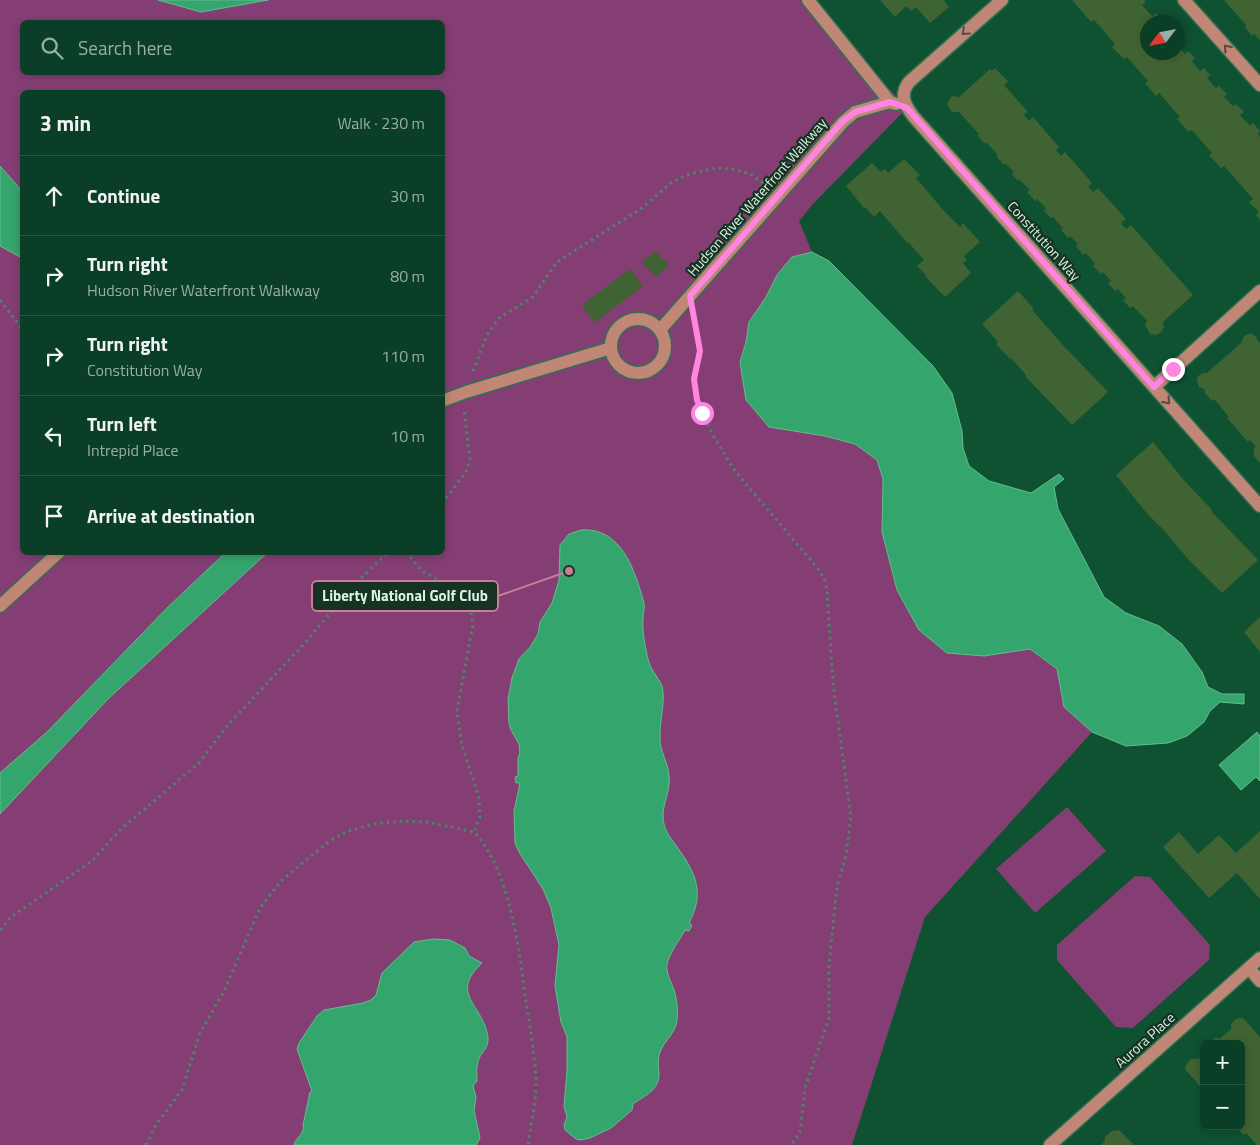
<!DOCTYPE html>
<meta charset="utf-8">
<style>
:root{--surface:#0a3e26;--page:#13452e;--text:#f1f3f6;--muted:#99aea7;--line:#2a5743}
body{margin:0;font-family:"Titillium Web",sans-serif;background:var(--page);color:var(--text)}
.controls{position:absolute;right:15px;bottom:15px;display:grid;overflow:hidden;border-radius:8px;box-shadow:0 2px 8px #0003}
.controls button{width:45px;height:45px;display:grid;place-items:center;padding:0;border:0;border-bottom:1px solid var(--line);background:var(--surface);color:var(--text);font:25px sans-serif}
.compass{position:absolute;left:1140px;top:15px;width:45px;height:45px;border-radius:50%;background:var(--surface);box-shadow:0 2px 8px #0003;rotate:238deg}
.stop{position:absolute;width:15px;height:15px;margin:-11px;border:4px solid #fe85e0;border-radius:50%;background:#fff}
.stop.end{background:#fe85e0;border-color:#fff;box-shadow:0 1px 5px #0008}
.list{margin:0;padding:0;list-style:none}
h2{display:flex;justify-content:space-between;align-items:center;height:65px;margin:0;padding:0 20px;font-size:21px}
h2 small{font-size:16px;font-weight:400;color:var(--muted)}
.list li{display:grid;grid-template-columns:32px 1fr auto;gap:15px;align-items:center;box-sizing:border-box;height:80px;padding:0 20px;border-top:1px solid var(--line)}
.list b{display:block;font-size:19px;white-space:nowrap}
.list p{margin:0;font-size:16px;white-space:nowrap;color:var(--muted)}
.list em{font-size:16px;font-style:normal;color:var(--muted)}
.icon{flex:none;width:28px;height:28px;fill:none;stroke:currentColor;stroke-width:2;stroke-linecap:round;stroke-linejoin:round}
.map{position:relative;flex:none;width:1260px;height:1145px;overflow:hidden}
.search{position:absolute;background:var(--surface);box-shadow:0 2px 8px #0003;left:20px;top:20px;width:425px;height:55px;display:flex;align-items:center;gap:12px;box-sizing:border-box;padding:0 18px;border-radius:8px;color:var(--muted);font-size:19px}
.panel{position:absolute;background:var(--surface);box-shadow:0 2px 8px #0003;left:20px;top:90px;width:425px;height:465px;border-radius:8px}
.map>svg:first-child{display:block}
.green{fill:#843e73;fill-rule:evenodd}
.water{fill:#34a56d;stroke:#65bd90}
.building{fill:#406333}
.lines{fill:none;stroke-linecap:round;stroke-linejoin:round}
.minor-casing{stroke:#327052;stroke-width:15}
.path{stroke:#4c8569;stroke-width:3;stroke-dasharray:2.5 4;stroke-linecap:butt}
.minor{stroke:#c08776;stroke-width:12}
.oneway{stroke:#524f40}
.route{stroke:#fe85e0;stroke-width:6}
.labels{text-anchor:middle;stroke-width:4.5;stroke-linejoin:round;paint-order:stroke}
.street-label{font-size:14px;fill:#d7f6e2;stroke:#173123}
.leader{fill:none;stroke:#cb7c98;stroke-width:2}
.callout-dot{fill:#cb7c98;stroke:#173123;stroke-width:2}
.callout{fill:#173123;stroke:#cb7c98;stroke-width:2}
.callout-label{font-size:15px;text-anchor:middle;font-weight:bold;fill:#d7f6e2}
</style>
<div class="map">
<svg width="1260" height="1145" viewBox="0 0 1260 1145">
<rect width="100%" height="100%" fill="#0e5232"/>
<path class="green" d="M0 0H158L205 11 268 0H807L907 108 813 204 799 221 812 252 792 257 777 275 766 297 749 322 746 342 740 362 825 436 855 444 877 460 883 479 882 532 897 590 984 656 1029 649 1057 669 1064 707 1092 732 925 917 852 1145H0ZM22 22H442V72H22ZM22 92H442V552L267 553 108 699 29 783 47 732 167 608 226 553 22 552Z
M1067 807 1106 851 1035 913 996 869Z
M1135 876 1150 877 1210 945 1209 960 1133 1028 1116 1027 1057 960V945Z"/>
<path class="water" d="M158 0H268L201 12Z
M0 166 22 191V258L0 246Z
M812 252 829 261 933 366 952 393 962 431 963 448 969 466 989 481 1031 493 1059 474 1064 479 1054 487 1058 509 1104 597 1126 613 1159 626 1182 644 1202 672 1208 687 1222 694H1244V704L1220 702 1210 711 1204 722 1187 736 1168 743 1126 746 1092 732 1064 707 1057 669 1030 649 984 656 947 653 919 630 897 590 882 532 883 479 877 460 855 444 825 436 769 427 746 400 740 362 746 342 749 322 766 297 777 275 792 257Z
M581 530C622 527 635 571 644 603 645 608 643 613 643 618 642 631 645 646 648 659 650 669 658 677 662 686 666 700 659 724 660 739 660 751 668 763 669 775 671 790 663 802 663 816 663 829 670 837 677 847 696 873 705 893 689 923L692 925 689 931 685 930C679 941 670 952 667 964 666 974 671 981 674 990 677 999 678 1011 677 1021 674 1036 663 1041 659 1055 658 1061 658 1067 659 1074 659 1091 645 1095 633 1104L632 1110 611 1128 590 1138 581 1140 576 1139 565 1130 564 1125 567 1117 564 1106 567 1071V1037L561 1022 555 986 559 945 551 908 543 889 519 852 515 843 514 811 520 783H516L515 777 518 776V758L520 753 519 744 511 730 509 723 508 699 512 678 519 659 531 646 538 634 540 622 552 603 559 580 560 545 569 534Z
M226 552 267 553 108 699 0 814V773L47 732 167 608Z
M1257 732 1260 736V781L1256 777 1241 790 1219 765Z
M433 939 450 940 465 948 469 956 482 963C448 995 484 1004 488 1038 489 1049 480 1052 478 1062 476 1067 477 1075 477 1081L473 1086 476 1097 474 1110 480 1138 476 1145H294C296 1137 305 1134 303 1125L310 1092 312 1091 297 1049 299 1043 317 1016 324 1010 363 1003 371 1000 376 995 382 973 414 942Z"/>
<path class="building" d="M880 0H945L944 1 949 7 930 23 916 7 911 11 906 6 895 17Z
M1072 0H1144L1146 2 1142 5 1152 16 1156 13 1163 21 1161 22H1148V52H1178V45L1185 54 1188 51 1195 58 1192 61 1200 71 1204 68 1210 75 1207 78 1216 88 1219 86 1227 94 1224 97 1233 106 1236 104 1244 112 1240 115 1250 126 1253 123 1260 131 1258 134 1260 137V220L1256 215 1259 212 1249 202 1253 199 1224 166 1221 168 1209 155 1212 153 1192 130 1189 132 1177 119 1180 117 1159 93 1156 96 1145 83 1148 81 1127 57 1124 59 1112 47 1115 44 1094 20 1091 22Z
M1224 0H1260V40L1254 34 1252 36 1245 27 1246 25Z
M995 68 1008 81 1004 85 1028 112 1024 115 1029 121 1033 117 1059 147 1056 150 1061 156 1065 152 1092 183 1088 187 1093 192 1098 188 1126 219 1121 223 1126 229 1131 225 1193 295 1163 322 1164 327 1161 332 1157 335 1150 334 1145 325 1147 321 1133 306 1130 308 1123 300 1126 298 1118 289 1115 291 1108 283 1111 281 1103 272 1101 274 1093 266 1095 264 1086 253 1083 255 1076 246 1078 244 1070 236 1068 238 1061 230 1063 228 1053 217 1051 218 1044 211 1046 208 1037 199 1035 201 1027 192 1030 190 1019 179 1018 181 1012 174 1014 172 1005 163 1004 165 996 156 998 155 986 142 985 144 977 135 979 134 959 112H952L949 108 947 104 952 96 959 97 990 69 992 71Z
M904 159 920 175 916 178 944 211 960 227 963 223 980 242 964 256 967 260 963 263 971 273 945 297 925 276 926 275 917 266 924 260 909 243 908 244 880 211 874 217 865 207 864 208 846 186 872 163 881 172 885 169 888 173Z
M655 251 669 265 656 277 642 262Z
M630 269 643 286 594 323 582 305Z
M1018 291 1034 309 1032 310 1061 343 1108 392 1072 425 1025 376 1026 375 1011 358 1010 359 996 344 998 342 982 324Z
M1251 333 1256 337 1259 343 1260 342V463L1254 456V449L1256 447 1250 440 1248 442 1227 418 1229 417 1214 399 1212 401 1204 392 1206 390 1199 387 1197 380 1198 376 1203 373H1207L1241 343 1244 336Z
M1153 442 1182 478 1212 510 1211 511 1258 560 1222 593 1188 559 1160 526V527L1145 511 1116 475Z
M1260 617V652L1244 632Z
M1260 831V899L1237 873 1209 898 1163 847 1179 832 1198 854 1219 835 1236 853Z
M1243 1018 1260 1037V1145H1257L1246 1133 1244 1135 1235 1126H1241V1044H1209L1216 1037 1219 1039 1231 1029V1024L1236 1019Z
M1204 1054V1091L1185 1069 1186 1065 1191 1059H1198Z
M1119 1130 1134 1145H1101L1105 1141V1137L1112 1131Z"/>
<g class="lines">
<defs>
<path id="minor" d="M808 0 890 102 896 104
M1002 0 909 82C899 95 905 105 913 116L1260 506
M1184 0 1260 85
M611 346a27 27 0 1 1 54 0a27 27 0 1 1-54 0Z
M660 330 843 122 855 112 890 102
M1154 387 1260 291
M442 401 466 392 611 348
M0 606 59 552
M1249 968 1260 981
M1050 1145 1260 958"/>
</defs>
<use href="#minor" class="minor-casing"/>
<path class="path" d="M0 300 22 329
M694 317 700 351 694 379 697 400 702 413 714 437 735 471 819 570 824 578 827 589 833 684 851 817 846 856 837 887 829 965V1018L805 1088 800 1132 791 1145
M473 371 487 335 499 318 533 297 557 262 642 208 672 182 686 175 715 168 733 169 750 174 765 184
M442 503 466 472 470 459 464 410
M406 552 422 571 444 583 463 598 471 611 473 624 457 711 462 745 479 798 480 817 474 832
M0 930 11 917 92 861 121 829 199 763 225 728 303 645 355 584 388 552
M146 1145 157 1123 182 1090 200 1033 224 991 260 908 281 881 328 842 348 831 373 824 402 821 428 822 474 832C510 870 519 950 526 1001 530 1026 534 1052 536 1077 537 1099 531 1123 528 1145"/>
<use href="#minor" class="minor"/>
</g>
<defs><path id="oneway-chevron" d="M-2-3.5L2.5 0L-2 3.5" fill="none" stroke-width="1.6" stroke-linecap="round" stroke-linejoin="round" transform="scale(1.25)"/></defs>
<g class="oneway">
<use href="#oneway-chevron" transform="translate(965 32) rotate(138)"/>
<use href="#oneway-chevron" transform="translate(1227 48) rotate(-132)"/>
<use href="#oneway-chevron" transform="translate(1167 401) rotate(48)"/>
</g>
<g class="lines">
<path class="route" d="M702 413 697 400 694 379 700 351 690 296 842 122 855 112 890 102 907 108 1154 387 1173 369"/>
</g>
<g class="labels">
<g class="street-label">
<text transform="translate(757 197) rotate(-49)" y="5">Hudson River Waterfront Walkway</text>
<text transform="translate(1044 241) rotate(48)" y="5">Constitution Way</text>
<text transform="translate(1145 1040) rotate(-42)" y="5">Aurora Place</text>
</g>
</g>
<path class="leader" d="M569 571L498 596"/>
<circle class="callout-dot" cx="569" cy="571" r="5"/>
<rect class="callout" x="312" y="581" width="186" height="30" rx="5"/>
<g class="callout-label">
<text x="405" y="601">Liberty National Golf Club</text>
</g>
</svg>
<div class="controls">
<button>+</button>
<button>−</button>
</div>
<svg class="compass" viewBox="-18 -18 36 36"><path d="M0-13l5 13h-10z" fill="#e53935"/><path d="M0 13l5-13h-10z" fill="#99aea7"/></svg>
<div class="stop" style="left:702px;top:413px"></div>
<div class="stop end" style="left:1173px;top:369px"></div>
<div class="search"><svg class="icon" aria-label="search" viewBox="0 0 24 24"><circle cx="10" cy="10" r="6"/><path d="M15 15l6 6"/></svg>Search here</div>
<section class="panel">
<h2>3 min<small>Walk · 230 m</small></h2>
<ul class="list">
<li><svg class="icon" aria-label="ahead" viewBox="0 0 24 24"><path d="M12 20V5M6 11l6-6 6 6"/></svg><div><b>Continue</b></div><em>30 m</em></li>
<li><svg class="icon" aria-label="right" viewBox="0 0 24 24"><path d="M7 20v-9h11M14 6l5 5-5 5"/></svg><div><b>Turn right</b><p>Hudson River Waterfront Walkway</p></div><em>80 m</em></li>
<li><svg class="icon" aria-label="right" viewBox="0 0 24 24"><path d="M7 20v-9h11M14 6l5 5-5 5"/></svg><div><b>Turn right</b><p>Constitution Way</p></div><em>110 m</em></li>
<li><svg class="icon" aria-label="left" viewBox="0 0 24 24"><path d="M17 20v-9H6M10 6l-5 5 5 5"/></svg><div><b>Turn left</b><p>Intrepid Place</p></div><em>10 m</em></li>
<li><svg class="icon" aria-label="arrive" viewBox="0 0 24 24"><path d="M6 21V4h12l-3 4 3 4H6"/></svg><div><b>Arrive at destination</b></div></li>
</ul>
</section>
</div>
